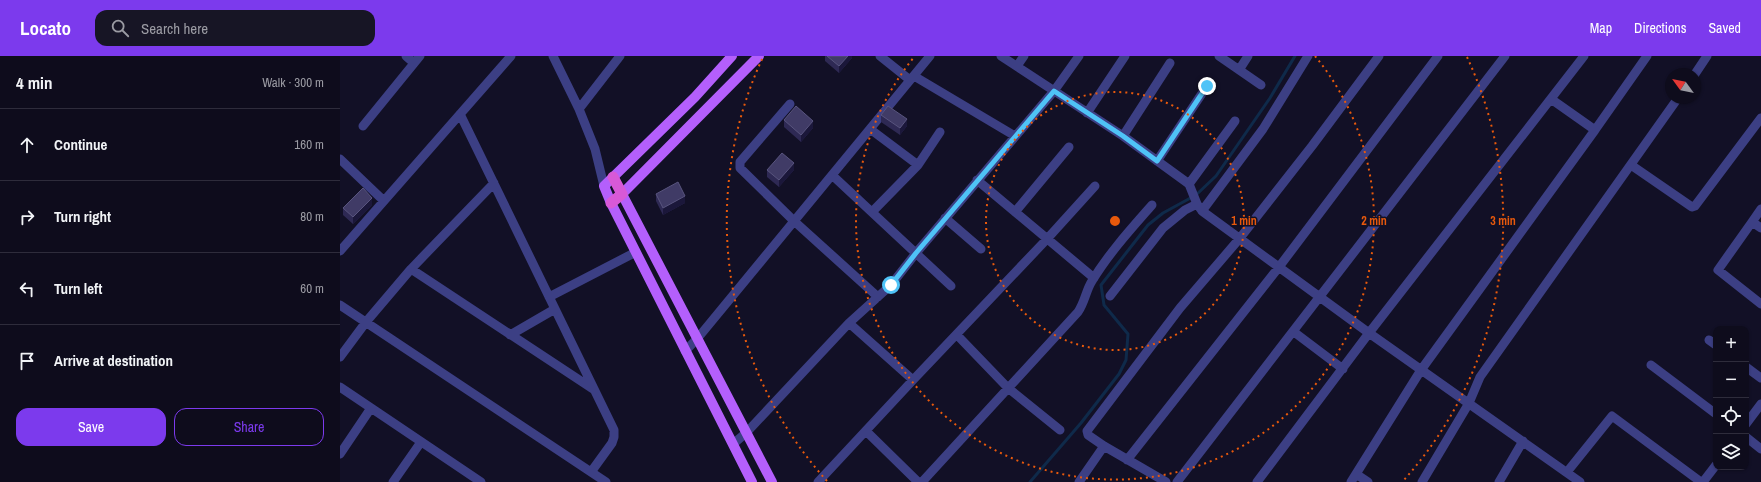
<!DOCTYPE html>
<meta charset="utf-8">
<style>
:root{--surface:#0e0c1c;--page:#171525;--text:#f1f3f6;--muted:#9b9ba3;--line:#2e2c3b;--accent:#7c3aed}
body{margin:0;font-family:"Archivo Narrow",sans-serif;background:var(--page);color:var(--text)}
.controls{position:absolute;right:12px;bottom:12px;display:grid;overflow:hidden;border-radius:8px;box-shadow:0 1px 3px #0004}
.controls button{width:36px;height:36px;display:grid;place-items:center;padding:0;border:0;border-bottom:1px solid var(--line);background:var(--surface);color:var(--text);font:20px sans-serif}
.compass{position:absolute;left:1325px;top:12px;width:36px;height:36px;border-radius:50%;background:var(--surface);box-shadow:0 1px 3px #0004;rotate:303deg}
.stop{position:absolute;width:12px;height:12px;margin:-9px;border:3px solid #4fc3f7;border-radius:50%;background:#fff}
.stop.end{background:#4fc3f7;border-color:#fff;box-shadow:0 1px 4px #0008}
.list{margin:0;padding:0;list-style:none}
h2{display:flex;justify-content:space-between;align-items:center;height:52px;margin:0;padding:0 16px;font-size:17px}
h2 small{font-size:13px;font-weight:400;color:var(--muted)}
.list li{display:grid;grid-template-columns:26px 1fr auto;gap:12px;align-items:center;box-sizing:border-box;height:72px;padding:0 16px;border-top:1px solid var(--line)}
.list b{display:block;font-size:15px;white-space:nowrap}
.list em{font-size:13px;font-style:normal;color:var(--muted)}
.actions{display:flex;gap:8px;padding:12px 16px}
.actions a{flex:1;padding:9px 0;border:1px solid var(--accent);border-radius:12px;text-align:center;font-size:14px;color:var(--accent)}
.actions .main{background:var(--accent);color:#fff}
.icon{flex:none;width:22px;height:22px;fill:none;stroke:currentColor;stroke-width:2;stroke-linecap:round;stroke-linejoin:round}
.map{position:relative;flex:none;width:1421px;height:426px;overflow:hidden}
header{display:flex;align-items:center;gap:24px;box-sizing:border-box;height:56px;padding:0 20px;background:var(--accent);color:#fff}
header strong{font-size:19px}
nav{display:flex;gap:22px;margin-inline-start:auto;font-size:14px}
.search{width:280px;height:36px;background:var(--page);display:flex;align-items:center;gap:10px;box-sizing:border-box;padding:0 14px;border-radius:12px;color:var(--muted);font-size:15px}
main{display:flex}
aside{flex:1;background:var(--surface)}
.map>svg:first-child{display:block}
.lines{fill:none;stroke-linecap:round;stroke-linejoin:round}
.stream{stroke:#0f2a4a;stroke-width:3}
.minor{stroke:#3c3f84;stroke-width:9}
.primary{stroke:#b45ffc;stroke-width:10}
.trunk{stroke:#d859d7;stroke-width:11}
.wall{fill:#2e2954}
.shaded-wall{fill:#1b173a}
.building{fill:#403b66;stroke:#58547e}
.route{stroke:#4fc3f7;stroke-width:5}
.ring{fill:none;stroke:#e8590c;stroke-width:2;stroke-dasharray:2 4}
.centre{fill:#e8590c;stroke:#121026;stroke-width:2}
.ring-label{font-size:12px;text-anchor:middle;font-weight:bold;fill:#e8590c;stroke:#121026;stroke-width:3;stroke-linejoin:round;paint-order:stroke}
</style>
<header>
<strong>Locato</strong>
<div class="search"><svg class="icon" aria-label="search" viewBox="0 0 24 24"><circle cx="10" cy="10" r="6"/><path d="M15 15l6 6"/></svg>Search here</div>
<nav><a>Map</a><a>Directions</a><a>Saved</a></nav>
</header>
<main>
<aside>
<h2>4 min<small>Walk · 300 m</small></h2>
<ul class="list">
<li><svg class="icon" aria-label="ahead" viewBox="0 0 24 24"><path d="M12 20V5M6 11l6-6 6 6"/></svg><div><b>Continue</b></div><em>160 m</em></li>
<li><svg class="icon" aria-label="right" viewBox="0 0 24 24"><path d="M7 20v-9h11M14 6l5 5-5 5"/></svg><div><b>Turn right</b></div><em>80 m</em></li>
<li><svg class="icon" aria-label="left" viewBox="0 0 24 24"><path d="M17 20v-9H6M10 6l-5 5 5 5"/></svg><div><b>Turn left</b></div><em>60 m</em></li>
<li><svg class="icon" aria-label="arrive" viewBox="0 0 24 24"><path d="M6 21V4h12l-3 4 3 4H6"/></svg><div><b>Arrive at destination</b></div></li>
</ul>
<div class="actions"><a class="main">Save</a><a>Share</a></div>
</aside>
<div class="map">
<svg width="1421" height="426" viewBox="0 0 1421 426">
<rect width="100%" height="100%" fill="#121026"/>
<g class="lines">
<path class="stream" d="M690 426 741 367 779 318 786 304 788 278 764 249 761 229 808 169 823 157 856 139 876 120 930 42 955 0"/>
<path class="minor" d="M66 0 74 7
M213 0 239 53 255 93 264 130
M540 0 570 24
M661 0 783 80 849 128 857 148 862 155 1029 277 1240 426
M879 0 921 29
M677 10 684 0
M899 14 908 0
M1355 18 1367 0
M574 20 675 80
M450 48 400 106V112L454 165 538 241
M239 53 280 0
M747 57 785 0
M120 58 274 374V381L272 387 251 416
M23 70 80 0
M530 73 578 109
M1255 74 1307 0
M783 80 830 7
M0 103 44 145
M817 105 867 30
M1291 109 1352 151 1355 150 1421 62
M492 119 611 230
M637 124 754 222
M849 128 895 65
M1421 153 1412 166 1421 172
M862 155 923 73 968 0
M532 156 578 109 600 76
M675 156 729 91
M605 162 641 193
M1412 166 1378 214 1421 248
M0 195 171 0
M71 213 253 333
M770 240 823 172 845 154 857 148
M209 241 296 196
M0 249 266 426
M509 267 573 324
M954 276 1003 313
M170 279 215 253
M617 279 668 332 720 374
M1369 284 1376 289
M345 295 357 283 590 0
M0 301 26 266 71 213 154 127
M1311 309 1376 358
M1406 311 1421 322
M0 331 141 426
M1406 368 1421 348
M526 375 578 426
M1406 381 1421 393
M393 388 406 377 509 267 551 229 576 197 714 35 739 0
M0 398 31 352
M787 404 939 211 1098 0
M1227 416 1272 360 1361 426
M1016 418 1028 426
M53 426 81 386
M478 426 573 324 707 183 755 130
M582 426 738 256C745 246 746 234 752 225 769 197 791 173 812 149
M739 426 764 390
M826 426 764 390 748 379 747 375 840 252 900 182 972 90 1039 0
M837 426 1165 0
M917 426 1029 277 1244 0
M1011 426 1081 314 1255 74 1211 43
M1082 426 1129 347 1140 321 1338 42
M1159 426 1183 385
M1363 426 1376 409"/>
<path class="primary" d="M392 0 355 41 264 130 271 147 412 426
M419 0 282 138 432 426"/>
<path class="trunk" d="M271 147 282 138 273 121"/>
</g>
<path class="wall" d="M485 0H512V2L499 17 485 5Z
M541 59 567 70 560 79 541 66Z
M444 64 473 72 461 86 444 71Z
M427 114H454L439 131 427 121Z
M316 138 345 147 323 159 316 145Z
M32 149 13 168 3 159V152Z"/>
<path class="shaded-wall" d="M508 0H512V2L499 17V10Z
M567 63V70L560 79V72Z
M473 65V72L461 86V79Z
M454 107V114L439 131V124Z
M345 140V147L323 159V152Z
M32 142V149L13 168V161Z"/>
<path class="building" d="M487 0H508L499 10Z
M456 50 473 65 461 79 444 64Z
M548 50 567 63 560 72 541 59Z
M442 97 454 107 439 124 427 114Z
M338 126 345 140 323 152 316 138Z
M23 132 32 142 13 161 3 152Z"/>
<g class="lines">
<path class="route" d="M551 229 576 197 714 35 783 80 817 105 867 30"/>
</g>
<g class="ring">
<circle cx="775" cy="165" r="129"/>
<path d="M975 0A259 259 0 1 1 575 0"/>
<path d="M487 425A388 388 0 0 1 423 1M1127 1A388 388 0 0 1 1063 425"/>
</g>
<circle cx="775" cy="165" r="6" class="centre"/>
<g class="ring-label">
<text x="904" y="169">1 min</text>
<text x="1034" y="169">2 min</text>
<text x="1163" y="169">3 min</text>
</g>
</svg>
<div class="controls">
<button>+</button>
<button>−</button>
<button><svg class="icon" aria-label="locate" viewBox="0 0 24 24"><circle cx="12" cy="12" r="6"/><path d="M12 2v4M12 18v4M2 12h4M18 12h4"/></svg></button>
<button><svg class="icon" aria-label="layers" viewBox="0 0 24 24"><path d="M12 4l9 5-9 5-9-5zM3 14l9 5 9-5"/></svg></button>
</div>
<svg class="compass" viewBox="-18 -18 36 36"><path d="M0-13l5 13h-10z" fill="#e53935"/><path d="M0 13l5-13h-10z" fill="#9b9ba3"/></svg>
<div class="stop" style="left:551px;top:229px"></div>
<div class="stop end" style="left:867px;top:30px"></div>
</div>
</main>
